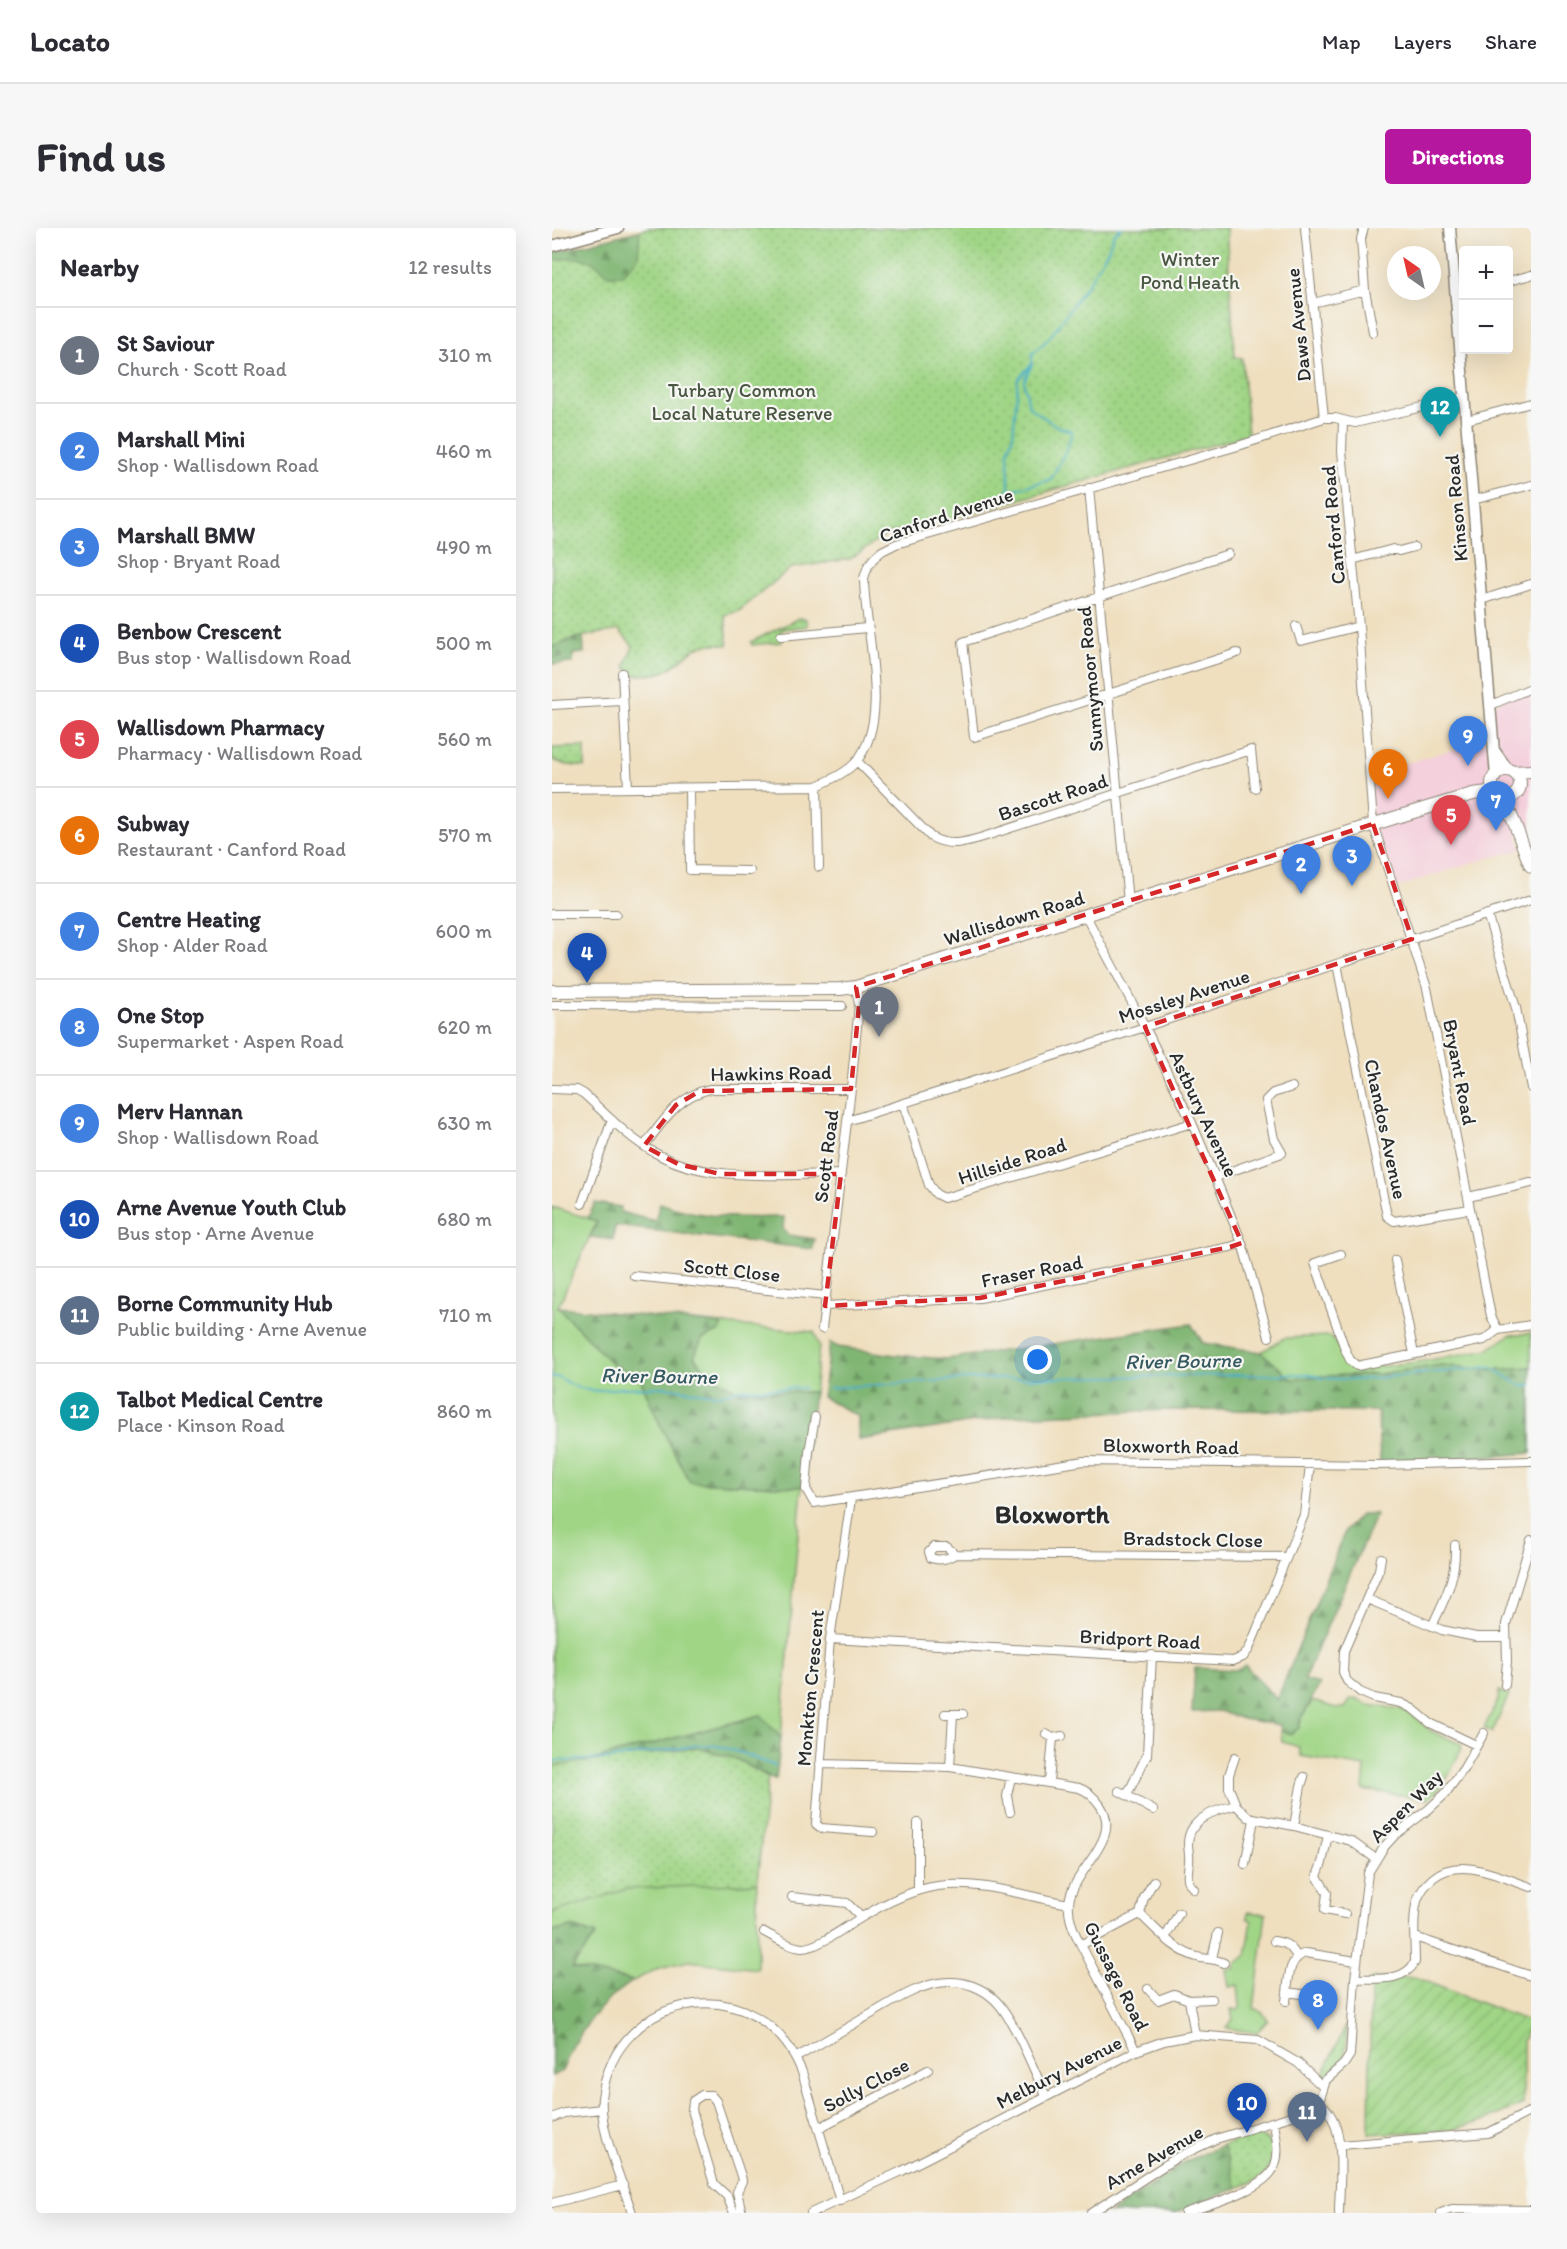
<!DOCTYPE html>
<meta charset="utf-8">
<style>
:root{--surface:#fff;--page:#f7f7f7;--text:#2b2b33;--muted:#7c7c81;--line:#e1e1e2;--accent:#b5179e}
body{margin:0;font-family:Itim,sans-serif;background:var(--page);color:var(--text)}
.controls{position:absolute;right:18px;top:18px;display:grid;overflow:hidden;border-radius:6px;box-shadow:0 6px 24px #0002}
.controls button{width:54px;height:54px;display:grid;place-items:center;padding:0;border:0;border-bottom:2px solid var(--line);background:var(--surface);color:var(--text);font:30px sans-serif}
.compass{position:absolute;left:835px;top:18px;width:54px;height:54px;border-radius:50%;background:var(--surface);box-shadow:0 6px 24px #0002;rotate:326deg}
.you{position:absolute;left:486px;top:1132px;width:21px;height:21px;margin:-15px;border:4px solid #fff;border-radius:50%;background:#1a73e8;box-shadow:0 0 0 9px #1a73e833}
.badge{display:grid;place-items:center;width:39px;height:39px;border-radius:50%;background:var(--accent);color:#fff;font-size:20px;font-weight:700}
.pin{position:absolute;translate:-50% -50px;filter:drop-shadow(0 2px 3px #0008)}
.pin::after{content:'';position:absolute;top:32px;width:21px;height:18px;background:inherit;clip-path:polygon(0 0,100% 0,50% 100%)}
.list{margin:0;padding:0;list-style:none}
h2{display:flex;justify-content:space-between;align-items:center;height:78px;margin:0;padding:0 24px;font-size:26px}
h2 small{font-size:20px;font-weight:400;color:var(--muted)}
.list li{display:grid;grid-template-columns:39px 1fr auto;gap:18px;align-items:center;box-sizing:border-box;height:96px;padding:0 24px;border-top:2px solid var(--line)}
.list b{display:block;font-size:22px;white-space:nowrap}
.list p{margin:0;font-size:20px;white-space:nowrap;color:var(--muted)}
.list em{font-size:20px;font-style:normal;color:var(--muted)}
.map{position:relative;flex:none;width:979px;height:1985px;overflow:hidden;border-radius:6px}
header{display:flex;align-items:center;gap:36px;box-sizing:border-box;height:84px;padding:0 30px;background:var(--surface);border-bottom:2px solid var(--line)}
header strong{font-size:28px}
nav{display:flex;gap:33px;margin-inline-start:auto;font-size:21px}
.intro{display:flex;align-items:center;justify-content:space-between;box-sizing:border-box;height:144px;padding:0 36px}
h1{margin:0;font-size:42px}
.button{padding:15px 27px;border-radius:6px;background:var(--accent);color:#fff;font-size:21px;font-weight:700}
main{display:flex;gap:36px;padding:0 36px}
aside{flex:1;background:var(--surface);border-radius:6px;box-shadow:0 6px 24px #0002}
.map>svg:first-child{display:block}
.built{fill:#f4cfdc}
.grass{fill:#a0d586;stroke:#668058;stroke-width:1.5}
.forest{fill:url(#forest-firs);stroke:#56704f;stroke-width:1.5}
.park{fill:url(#park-dots);stroke:#668058;stroke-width:1.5}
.garden{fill:url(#garden-furrows);stroke:#668058;stroke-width:1.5}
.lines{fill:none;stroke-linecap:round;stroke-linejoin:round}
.stream{stroke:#47aec6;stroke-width:2}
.minor-casing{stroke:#8d8575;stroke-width:10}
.tertiary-casing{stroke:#8d8575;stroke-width:13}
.primary-casing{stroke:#8d8575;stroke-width:14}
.minor{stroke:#fff;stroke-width:8}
.tertiary{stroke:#fff;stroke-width:10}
.primary{stroke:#fff;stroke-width:12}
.marked{fill:none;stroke:#d62828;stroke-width:4.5;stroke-dasharray:12 8;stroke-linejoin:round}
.labels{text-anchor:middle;stroke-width:4.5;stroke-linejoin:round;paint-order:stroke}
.park-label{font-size:20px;fill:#485642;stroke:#f6f6f2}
.street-label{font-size:20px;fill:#2b2b2b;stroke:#f6f6f2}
.water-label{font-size:21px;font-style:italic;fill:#355961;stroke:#f6f6f2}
.district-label{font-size:26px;font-weight:bold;fill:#2b2b2b;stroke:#f6f6f2}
</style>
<header>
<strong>Locato</strong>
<nav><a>Map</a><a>Layers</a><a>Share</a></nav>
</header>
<div class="intro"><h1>Find us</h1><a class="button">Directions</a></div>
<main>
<aside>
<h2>Nearby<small>12 results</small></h2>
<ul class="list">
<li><span class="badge" style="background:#6b7280">1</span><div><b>St Saviour</b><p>Church · Scott Road</p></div><em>310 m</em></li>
<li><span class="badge" style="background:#3f7fe0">2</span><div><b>Marshall Mini</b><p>Shop · Wallisdown Road</p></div><em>460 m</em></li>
<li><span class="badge" style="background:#3f7fe0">3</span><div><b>Marshall BMW</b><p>Shop · Bryant Road</p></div><em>490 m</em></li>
<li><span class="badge" style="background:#1a4fb4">4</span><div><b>Benbow Crescent</b><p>Bus stop · Wallisdown Road</p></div><em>500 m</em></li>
<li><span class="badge" style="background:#e0444e">5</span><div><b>Wallisdown Pharmacy</b><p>Pharmacy · Wallisdown Road</p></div><em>560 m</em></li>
<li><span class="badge" style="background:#e8710a">6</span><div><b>Subway</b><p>Restaurant · Canford Road</p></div><em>570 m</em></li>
<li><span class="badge" style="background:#3f7fe0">7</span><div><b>Centre Heating</b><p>Shop · Alder Road</p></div><em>600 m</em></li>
<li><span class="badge" style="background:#3f7fe0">8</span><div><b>One Stop</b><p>Supermarket · Aspen Road</p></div><em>620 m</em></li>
<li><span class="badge" style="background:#3f7fe0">9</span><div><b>Merv Hannan</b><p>Shop · Wallisdown Road</p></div><em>630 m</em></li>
<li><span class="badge" style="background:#1a4fb4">10</span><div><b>Arne Avenue Youth Club</b><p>Bus stop · Arne Avenue</p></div><em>680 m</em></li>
<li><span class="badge" style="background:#5c6f8a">11</span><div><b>Borne Community Hub</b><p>Public building · Arne Avenue</p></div><em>710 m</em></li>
<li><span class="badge" style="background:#0f9aa8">12</span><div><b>Talbot Medical Centre</b><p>Place · Kinson Road</p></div><em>860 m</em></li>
</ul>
</aside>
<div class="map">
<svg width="979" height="1985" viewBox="0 0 979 1985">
<defs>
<pattern id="forest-firs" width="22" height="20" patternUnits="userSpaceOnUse" patternTransform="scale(1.5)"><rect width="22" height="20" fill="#80b673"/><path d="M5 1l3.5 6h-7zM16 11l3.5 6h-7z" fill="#69945f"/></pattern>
<pattern id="park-dots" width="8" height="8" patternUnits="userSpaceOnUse" patternTransform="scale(1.5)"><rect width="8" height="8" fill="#a0d586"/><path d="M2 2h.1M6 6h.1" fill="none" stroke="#8ab774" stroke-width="1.8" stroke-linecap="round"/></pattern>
<pattern id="garden-furrows" width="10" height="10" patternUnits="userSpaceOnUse" patternTransform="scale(1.5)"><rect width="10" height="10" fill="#a0d586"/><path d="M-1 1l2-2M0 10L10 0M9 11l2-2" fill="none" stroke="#8ab774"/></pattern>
</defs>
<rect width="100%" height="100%" fill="#f6f6f2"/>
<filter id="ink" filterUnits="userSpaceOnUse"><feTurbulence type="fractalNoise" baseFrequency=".0167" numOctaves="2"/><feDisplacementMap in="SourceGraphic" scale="12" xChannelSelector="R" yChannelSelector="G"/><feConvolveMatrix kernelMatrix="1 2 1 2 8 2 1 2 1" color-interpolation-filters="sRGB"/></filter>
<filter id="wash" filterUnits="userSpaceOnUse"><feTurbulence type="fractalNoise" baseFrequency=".008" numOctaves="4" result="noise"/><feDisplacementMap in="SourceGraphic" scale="24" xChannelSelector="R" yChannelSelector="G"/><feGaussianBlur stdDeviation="1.35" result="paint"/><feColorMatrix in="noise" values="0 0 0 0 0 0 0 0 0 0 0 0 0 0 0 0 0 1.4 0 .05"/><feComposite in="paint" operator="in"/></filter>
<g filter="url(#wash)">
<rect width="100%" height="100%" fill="#efdfbf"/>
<path class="built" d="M979 460V607H965L970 621 912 637 843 660 821 596 817 546 941 510 939 477Z"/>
<path class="grass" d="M0 979 45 993 6 1079 61 1137 88 1150 109 1199 138 1254 250 1259 229 1510 208 1487 25 1536 0 1538Z
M169 1096 262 1104 267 1118 262 1164 186 1163 159 1148 142 1129 150 1111 168 1103Z
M979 1105V1139L936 1142 889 1137 827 1146 770 1148 740 1151 709 1124 732 1110 778 1108 789 1122 791 1133 807 1141 872 1133 937 1121 958 1107Z
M947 1463 957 1467 940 1505 932 1500 946 1472Z
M799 1471H804L816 1477 850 1481 865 1490 879 1503 909 1516 910 1519C901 1539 894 1558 876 1571L811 1562 813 1539 749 1528 747 1519 730 1514 729 1502 735 1505 749 1491 760 1473 784 1480H793Z
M71 1641 104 1659 205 1655V1741L137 1733 107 1740 81 1753 20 1740V1699L0 1704V1685L52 1667Z
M696 1684 714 1686 702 1780 711 1785 716 1792 704 1805 674 1800 681 1791 679 1782H686L688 1779 686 1757 677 1759 674 1741H682L684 1735 694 1728 700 1693 695 1690Z
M795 1795 793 1830 775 1847H771Z"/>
<path class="forest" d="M97 0 86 31 70 47H56L0 60V25Z
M31 408 32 425 21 426V435L0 436V419Z
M43 975 69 979 68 984 103 993 108 975C148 991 189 990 232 989L231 1001 236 1007 262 1011 261 1021 63 998 61 1012 38 1009 45 994 36 990Z
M6 1079 169 1096 168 1103 150 1111 142 1129 159 1148 186 1163 262 1164 250 1259 138 1254 109 1199 88 1150 61 1137Z
M639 1096 651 1115 709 1124 740 1151 770 1148 827 1146 889 1137 936 1142 979 1139V1225L828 1237 826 1183 615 1182 461 1188 306 1212V1188L270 1169 278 1115 286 1119 343 1127 394 1131Z
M809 1286H824L752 1452 768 1456 749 1491 747 1500 739 1506 729 1502 728 1497 691 1491 667 1483 640 1484 643 1440 686 1442 693 1437 725 1472 793 1303Z
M209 1487 229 1510 224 1552 184 1531 25 1536Z
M20 1699 44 1707 20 1740 81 1753 58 1770 39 1790 21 1818 10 1843 0 1848V1704Z
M671 1917 685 1960 623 1985H558L635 1933Z"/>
<path class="park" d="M97 0H674L683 129 690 130 696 207 451 276 334 307 298 331 239 340 187 383 173 387 176 417C137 412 142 427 113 443 105 448 90 446 81 447L73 438 81 418 67 402 23 410 0 419V33C25 28 38 27 56 47H70L86 30 88 2Z
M247 390 254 391 255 398 232 401 229 403 230 414 200 417 199 414Z
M33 519V539L15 537 0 532V520Z
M145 1520 184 1531 216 1549 205 1655 75 1661 0 1685V1538Z
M700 1908C722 1907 726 1927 715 1943 708 1952 696 1956 685 1960L671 1917Z"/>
<path class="garden" d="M862 1749 978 1794 971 1814V1876L931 1893 900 1902 817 1906 819 1751Z"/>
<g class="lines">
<path class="stream" d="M457 262 456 223 461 208 466 151 478 138
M427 276 457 263 499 251C507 236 517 220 520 203L506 199 477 179 472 153 480 136V126L498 109 537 54 556 22 562 6 569 0
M0 1149H6L24 1159 41 1163 69 1160 114 1159 167 1167 188 1161 252 1160
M277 1160 418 1151 757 1146 770 1150 804 1152 939 1139 968 1157H979
M0 1533 58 1531 148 1517 165 1518 190 1525 223 1538"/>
</g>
</g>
<g filter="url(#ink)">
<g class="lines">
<defs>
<path id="minor" d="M753 0 772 190
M812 0 809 11 813 62
M957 53 979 47
M761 75 813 62 821 104
M915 192 979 175
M791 193 790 223 807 398 821 596 875 760 939 1088 946 1102
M537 260 576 674
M921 272 979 257
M676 326 411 414 422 509 685 425
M800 332 841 321 847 323 862 319
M930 372 979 356
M744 398 749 413 807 398
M229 408 315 400
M70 445 76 560
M0 477 70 473
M939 477 979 460
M305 533 379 609C397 619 411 615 431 609L699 522 703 560
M265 558 267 639
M137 560 138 642 198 643
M0 561 265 558C279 552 294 545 304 534 341 490 312 403 312 350L316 338 322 330 330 323 344 316 686 218 772 190H783L803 195 913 169
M0 686H64
M935 686 964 780 979 860
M534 688 593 799 640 895 663 949 690 1015 717 1109
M785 736 835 988 842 993 918 981
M0 777 290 778
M0 861 25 862 32 866C55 887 79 913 107 927 160 955 231 946 289 946
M351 875 377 957 384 966 392 970 640 895
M295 893 593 799 979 672
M92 918C111 894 125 868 158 861H299
M663 949 730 925 722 911 714 872 721 865 740 859
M916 969 979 955
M30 976 60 892
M789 1026 763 1035 793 1121 798 1132 805 1138 932 1112 946 1102 979 1097
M843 1032 862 1126
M82 1048 274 1068
M273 1078 428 1070 678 1019 690 1015
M270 1101 299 861 307 777 304 759
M263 1189 257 1224 254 1261 262 1275 532 1233 828 1237 979 1233
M299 1271 278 1411 264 1596 269 1600 321 1604
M403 1326 395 1319H382L377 1324 379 1330C388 1333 396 1331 403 1326L735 1329
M829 1330 827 1342 792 1423 791 1444 795 1453 808 1464 822 1470 849 1475 861 1481 878 1495 924 1517
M815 1371 890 1402 924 1409H954
M880 1398C894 1369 904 1350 903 1317
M278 1411 681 1433 691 1429 697 1421 752 1287 758 1237
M953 1457 955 1433 954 1396 979 1312
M393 1486H411
M494 1506 501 1510 510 1508
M683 1529 677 1547V1560L684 1577 696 1589 742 1598 799 1613 824 1631
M268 1536 398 1539 527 1560C536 1563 543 1570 548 1577 571 1610 525 1639 518 1669 514 1686 521 1702 529 1717L584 1823
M398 1539 401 1486
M497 1554 501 1510
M567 1563 601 1582
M575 1567 595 1527 600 1427
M458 1584 455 1568 459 1549
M742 1598 749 1558 752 1549
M776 1607 770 1635 765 1648 775 1665 773 1682 793 1686
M693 1636 702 1592
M366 1661V1595
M642 1661C633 1653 636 1645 637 1634 638 1628 636 1622 636 1615 637 1590 664 1582 684 1577
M240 1669 295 1675 309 1689
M588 1686 592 1670 602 1653
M212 1704C224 1710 237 1719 250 1720 266 1720 293 1699 307 1691 331 1676 358 1662 386 1658 431 1652 474 1669 517 1676
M863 1709 979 1748
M613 1710 627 1685
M722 1713C735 1715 739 1718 745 1729
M529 1717 588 1686C606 1703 624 1725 649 1730 658 1731 664 1731 672 1735
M660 1730 666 1705
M803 1751 816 1645 832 1619 843 1607 877 1581 893 1566 912 1540 932 1505
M596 1761 606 1772 622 1766 637 1772
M736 1764 762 1768
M734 1773C737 1756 734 1730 754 1725L804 1733
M643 1807 637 1772 660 1771
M245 1829C267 1816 290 1803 312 1790 338 1776 366 1755 396 1754 413 1753 430 1760 442 1771 461 1788 482 1843 494 1868
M767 1874C797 1896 787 1952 787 1985
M0 1890 12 1885 50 1881
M267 1900 376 1842
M788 1917 936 1905 979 1883
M0 1975 71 1957
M80 1985C70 1953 47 1902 50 1870 63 1760 209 1739 250 1844L288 1973
M182 1985 175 1968 162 1956 140 1882 141 1873 150 1867H159L164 1873 189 1948 190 1953 185 1964 190 1985
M259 1985 350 1943 584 1823 612 1813 643 1807 706 1812 746 1835 771 1859
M539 1985 624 1930 664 1911 759 1882 767 1874 774 1852 792 1836 798 1827 803 1751C823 1750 852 1755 863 1734 863 1715 860 1692 865 1673 868 1663 873 1657 881 1650 909 1627 949 1650 979 1659
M633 1985C657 1976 715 1962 723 1937 728 1924 724 1909 722 1895
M889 1985 900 1981 979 1982"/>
<path id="tertiary" d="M898 0 944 548
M0 18 66 0
M942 522 956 542"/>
<path id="primary" d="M940 556a14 14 0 1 1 28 0a14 14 0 1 1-28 0Z
M962 544 979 543
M945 566C962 583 968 615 979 638
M0 763 288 761 304 759 845 589 921 566 943 563"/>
</defs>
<use href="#minor" class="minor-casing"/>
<use href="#tertiary" class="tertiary-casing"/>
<use href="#primary" class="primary-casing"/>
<use href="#minor" class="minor"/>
<use href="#tertiary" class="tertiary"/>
<use href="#primary" class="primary"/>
</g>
</g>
<path class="marked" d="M821 596 860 711 593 799 690 1015 678 1019 428 1070 273 1078 289 946H168L126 936 92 918 124 877 148 863 299 861 307 777 304 759Z"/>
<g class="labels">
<g class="park-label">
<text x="638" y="38">Winter<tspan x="638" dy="23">Pond Heath</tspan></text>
<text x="190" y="169">Turbary Common<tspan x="190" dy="23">Local Nature Reserve</tspan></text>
</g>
<g class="street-label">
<text transform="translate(746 97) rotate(-96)" y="7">Daws Avenue</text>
<text transform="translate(904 280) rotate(-95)" y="7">Kinson Road</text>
<text transform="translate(394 287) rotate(-18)" y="7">Canford Avenue</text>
<text transform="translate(781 297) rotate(-95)" y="7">Canford Road</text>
<text transform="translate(538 451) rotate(-95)" y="7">Sunnymoor Road</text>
<text transform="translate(501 569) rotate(-18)" y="7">Bascott Road</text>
<text transform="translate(462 690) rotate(-17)" y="7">Wallisdown Road</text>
<text transform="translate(632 768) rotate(-18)" y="7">Mossley Avenue</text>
<text transform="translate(908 844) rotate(79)" y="7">Bryant Road</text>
<text transform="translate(219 845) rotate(-1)" y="7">Hawkins Road</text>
<text transform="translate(652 886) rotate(65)" y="7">Astbury Avenue</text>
<text transform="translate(834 901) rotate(78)" y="7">Chandos Avenue</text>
<text transform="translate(274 928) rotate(-83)" y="7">Scott Road</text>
<text transform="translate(460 933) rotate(-18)" y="7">Hillside Road</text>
<text transform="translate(180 1042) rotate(6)" y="7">Scott Close</text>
<text transform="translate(480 1043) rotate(-11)" y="7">Fraser Road</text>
<text transform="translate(619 1218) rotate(1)" y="7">Bloxworth Road</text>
<text transform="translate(641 1311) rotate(1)" y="7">Bradstock Close</text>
<text transform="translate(588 1411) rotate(3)" y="7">Bridport Road</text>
<text transform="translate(258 1460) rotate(-85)" y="7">Monkton Crescent</text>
<text transform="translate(854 1578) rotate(-45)" y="7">Aspen Way</text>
<text transform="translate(565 1748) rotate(63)" y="7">Gussage Road</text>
<text transform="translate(507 1844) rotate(-27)" y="7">Melbury Avenue</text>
<text transform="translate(314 1857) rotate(-28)" y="7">Solly Close</text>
<text transform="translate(602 1929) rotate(-30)" y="7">Arne Avenue</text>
</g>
<g class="water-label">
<text transform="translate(631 1133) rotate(-1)" y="7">River Bourne</text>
<text transform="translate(107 1148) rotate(1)" y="7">River Bourne</text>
</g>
<g class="district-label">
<text x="500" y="1295">Bloxworth</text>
</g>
</g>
</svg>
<div class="controls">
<button>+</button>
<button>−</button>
</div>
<svg class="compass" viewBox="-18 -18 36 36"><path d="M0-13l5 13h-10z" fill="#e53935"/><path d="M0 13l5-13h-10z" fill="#7c7c81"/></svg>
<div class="you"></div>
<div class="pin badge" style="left:327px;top:809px;background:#6b7280">1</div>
<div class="pin badge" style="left:749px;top:666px;background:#3f7fe0">2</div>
<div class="pin badge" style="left:800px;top:658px;background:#3f7fe0">3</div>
<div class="pin badge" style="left:35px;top:755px;background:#1a4fb4">4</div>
<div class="pin badge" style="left:899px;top:617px;background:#e0444e">5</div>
<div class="pin badge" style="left:836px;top:571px;background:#e8710a">6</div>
<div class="pin badge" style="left:944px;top:603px;background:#3f7fe0">7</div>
<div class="pin badge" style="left:766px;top:1802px;background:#3f7fe0">8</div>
<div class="pin badge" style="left:916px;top:538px;background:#3f7fe0">9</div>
<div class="pin badge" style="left:695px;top:1905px;background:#1a4fb4">10</div>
<div class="pin badge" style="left:755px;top:1914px;background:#5c6f8a">11</div>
<div class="pin badge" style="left:888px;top:209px;background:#0f9aa8">12</div>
</div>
</main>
